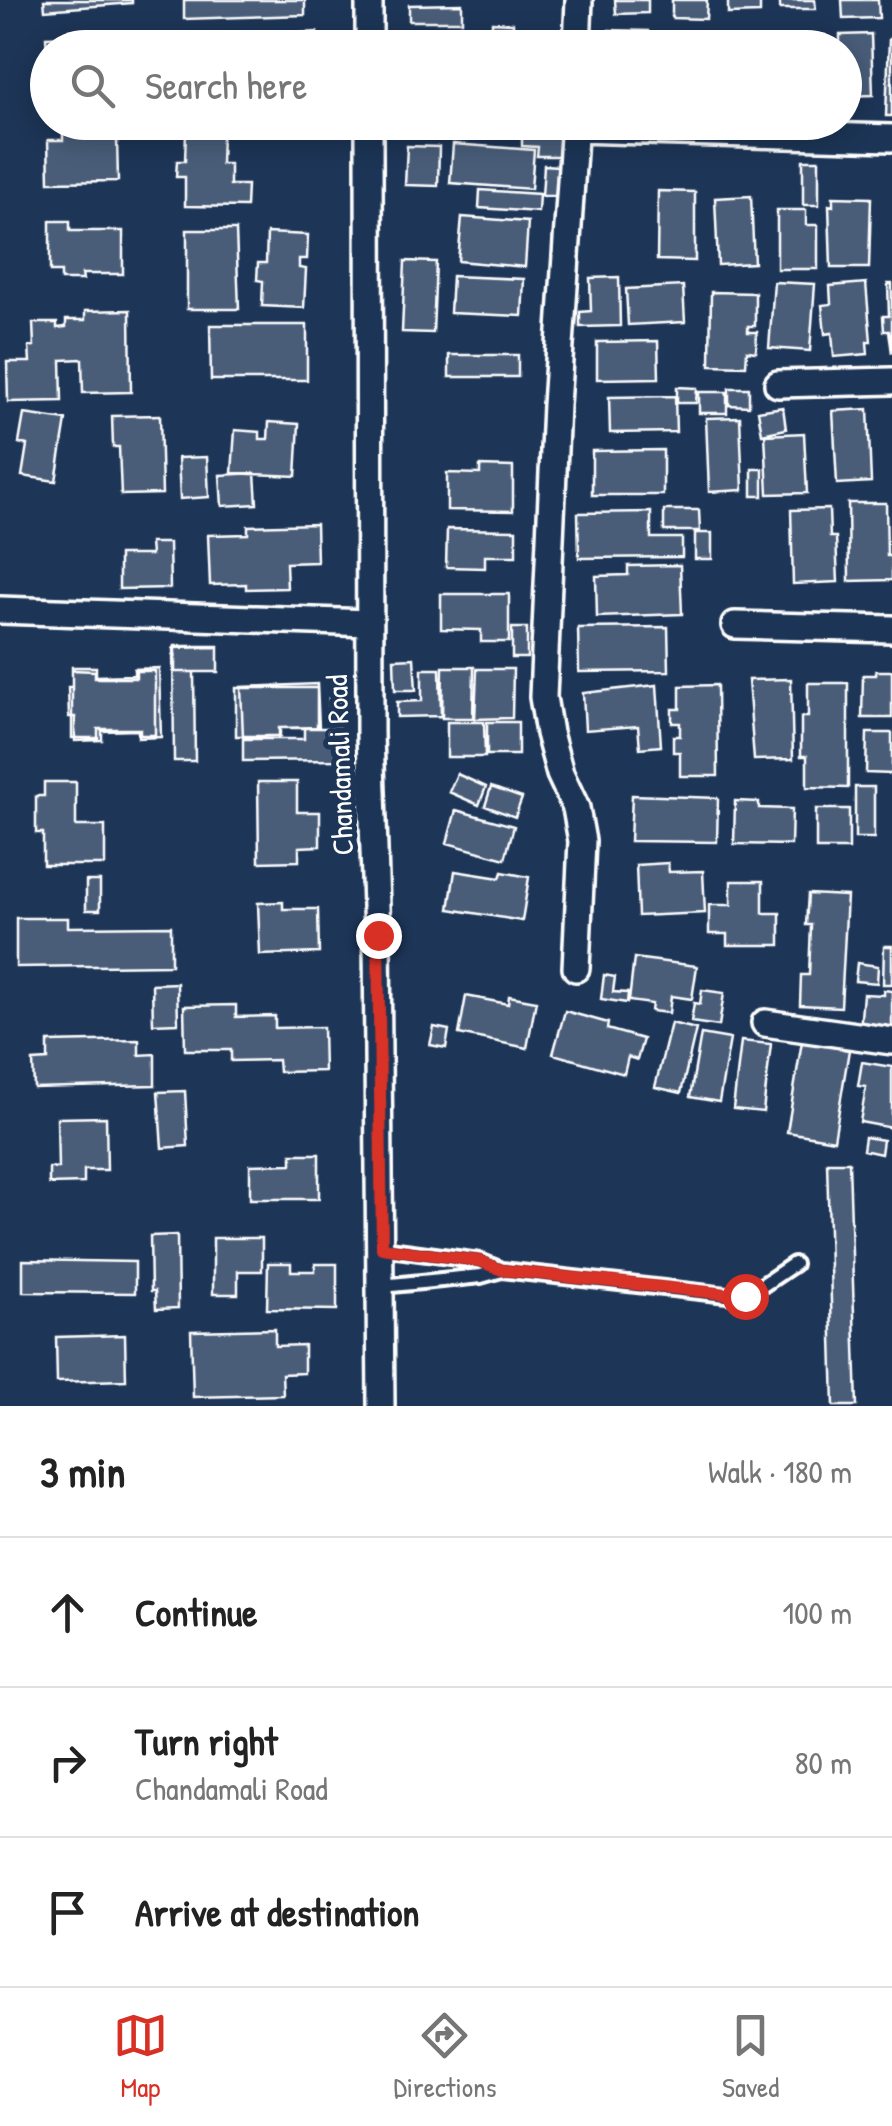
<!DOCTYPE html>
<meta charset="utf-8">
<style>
:root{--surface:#fff;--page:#f6f6f6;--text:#222;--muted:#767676;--line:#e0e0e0;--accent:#d93025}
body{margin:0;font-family:"Patrick Hand",sans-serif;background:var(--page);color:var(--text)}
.stop{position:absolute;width:30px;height:30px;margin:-22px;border:8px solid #d93025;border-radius:50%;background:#fff}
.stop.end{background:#d93025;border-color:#fff;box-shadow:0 2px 10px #0008}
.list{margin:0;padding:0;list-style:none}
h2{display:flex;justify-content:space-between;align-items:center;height:130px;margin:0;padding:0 40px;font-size:42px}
h2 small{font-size:32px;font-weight:400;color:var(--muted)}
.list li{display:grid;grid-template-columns:65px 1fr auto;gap:30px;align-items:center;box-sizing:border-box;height:150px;padding:0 40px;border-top:2px solid var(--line)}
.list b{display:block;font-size:38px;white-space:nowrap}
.list p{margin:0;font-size:32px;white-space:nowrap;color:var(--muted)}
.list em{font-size:32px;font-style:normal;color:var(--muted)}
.icon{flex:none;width:55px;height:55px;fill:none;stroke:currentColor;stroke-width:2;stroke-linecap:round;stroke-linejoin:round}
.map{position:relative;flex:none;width:892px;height:1406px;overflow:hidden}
.search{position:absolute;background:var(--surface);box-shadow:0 5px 25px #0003;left:30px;right:30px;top:30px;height:110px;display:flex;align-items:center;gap:25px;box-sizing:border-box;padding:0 35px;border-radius:55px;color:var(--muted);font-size:38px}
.sheet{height:580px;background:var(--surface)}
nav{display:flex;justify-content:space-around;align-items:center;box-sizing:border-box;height:140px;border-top:2px solid var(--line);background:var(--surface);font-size:28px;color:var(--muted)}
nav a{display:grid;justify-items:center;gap:5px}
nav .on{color:var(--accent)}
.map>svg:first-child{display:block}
.building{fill:#4a5d79;stroke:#fff;stroke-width:2.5}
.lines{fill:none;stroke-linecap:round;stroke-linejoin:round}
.service-casing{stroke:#fff;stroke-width:20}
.minor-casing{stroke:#fff;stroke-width:32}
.service{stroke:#1d3557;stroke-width:12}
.minor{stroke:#1d3557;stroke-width:25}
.route{stroke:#d93025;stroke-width:12}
.labels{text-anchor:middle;stroke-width:10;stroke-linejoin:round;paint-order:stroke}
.street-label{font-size:30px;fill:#fff;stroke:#1d3557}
</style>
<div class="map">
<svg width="892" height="1406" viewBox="0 0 892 1406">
<rect width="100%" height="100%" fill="#1d3557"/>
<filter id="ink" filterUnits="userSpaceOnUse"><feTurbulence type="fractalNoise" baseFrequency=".01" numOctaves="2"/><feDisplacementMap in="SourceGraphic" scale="20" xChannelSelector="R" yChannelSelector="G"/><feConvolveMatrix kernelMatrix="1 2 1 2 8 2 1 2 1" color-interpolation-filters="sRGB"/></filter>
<g filter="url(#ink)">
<path class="building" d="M44 0H132V3L45 10Z
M184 0H305V15L184 19Z
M615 0H648V13L616 14Z
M672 0H707L706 19 672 18Z
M728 0H760V13L728 14Z
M780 0H815L816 9H780Z
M842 0H878L879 18 843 19Z
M462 4V21H409V5Z
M492 22 513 23V32L546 33V48H482L483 27 492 28Z
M609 30 648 31V48H609Z
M317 32 318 48H244V35H264V41L301 40V33Z
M871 34 873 95 844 96V48H840V35Z
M665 35 703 37V48H664Z
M74 36V40H87V47L122 48H48V70L46 37Z
M726 39 760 40V48H726Z
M889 39H892V116H886Z
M544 122H560L559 156H537L538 147 522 146V130L544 131Z
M63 128H82V138H117L118 181 49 182 48 140H63Z
M186 131 222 132 221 164H230V185H247L246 207 185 206V177H176L177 161H185Z
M453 144 534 150 531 189 450 183Z
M407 146 439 147 438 186 405 185Z
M803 160H819V205H803Z
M544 165 558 166 556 196H542Z
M480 190 539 194 538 212 479 208Z
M658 191 695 192V261L657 260Z
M751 196 754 263 718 265 715 198Z
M833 197 871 198 869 268H831L829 205 833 206Z
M777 210H806V225H818V269H777Z
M462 217 528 222 525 267 458 261Z
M50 221H70V231H123V274H82L83 280H61V272H50Z
M187 230H236L239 309H187Z
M267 233 308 235 307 259H299V268L306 269 304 308 262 306 263 281 257 280 258 263H266Z
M405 261 436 262 433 333 402 332Z
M452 276 524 279 522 316 450 313Z
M619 277 620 326 580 327V312L591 311 590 278Z
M774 282 815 284 810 351 769 348Z
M866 283 871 342H867L868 354 834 357 832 333 825 334 822 305 831 304 830 286Z
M888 284H892V353L889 331H884L883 316H889Z
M683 286 685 322 628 325 626 289Z
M711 292 755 293V326H748V332H757L756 352 747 351 746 366 710 365Z
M130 310 131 392 83 393 82 359 61 360 62 401 8 402 7 362H30L29 347 34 346 33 323H57V328L66 327V320H85V311Z
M210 325H307V380H211Z
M658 341 659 378 597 379V342Z
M449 355H518V377H449Z
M677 387 697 388 696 403H677Z
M729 388H749V406L729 405Z
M699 392H727V413H699Z
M675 396 676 432 610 433 609 397Z
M783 407 786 429 762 434 758 411Z
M868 409 871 482 837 484 833 411Z
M24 414 66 420 56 481 22 476 27 445 19 443Z
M160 415 162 494 121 495 119 447H113L112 416Z
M740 417 743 490 709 492 706 418Z
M269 422 299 424 296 476 232 473 235 430 260 432V439H268Z
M804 433 807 493 768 494 765 435Z
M663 450V495H592V451Z
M207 457 209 497 180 499 178 458Z
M480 466 513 467V511L447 510V473L480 474Z
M752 469H763V496H752Z
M255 473 257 504 222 506 220 475Z
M848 503H886L887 556H892V580L849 581Z
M829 509 830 537H836L838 582 793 584 791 510Z
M664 510H699L700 531H664Z
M651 512V538H682V557L579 558 578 513Z
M316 524 317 562 286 563 287 588 246 589V584L210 585 208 535 248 534V526Z
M447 529 516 530V556H485V568L446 567Z
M695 533H712V559H695Z
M150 543H169L170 588 119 589V555H151Z
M680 565 682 614 597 617 596 576 628 575V566Z
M441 594H509V642H481V630L441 629Z
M668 627 669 671 579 672 578 628Z
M512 628H527V658H512Z
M175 646H218V672H175Z
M218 647V672H194L195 761H174L173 648Z
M414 658 416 690H395L394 659Z
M72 667H96V676L134 675V669L159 668 161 737 138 738V730L102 731V740L75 741V717H69L68 687H72Z
M443 667H474L473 718H442Z
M422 669H440L441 716 397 717V702L422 701Z
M477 669H513L512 718 475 719Z
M72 670 95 671V678H136V671H155V735H140V729H98V738H72Z
M876 671H892V718H862L863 675H876Z
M791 679 793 759 754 760 748 680Z
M808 683H848V788L807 787V756H801V717H808Z
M317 684 319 727 280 728V736L243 737 241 687Z
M657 685 661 746 640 748 638 726 585 730 583 693Z
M717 685 718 776H680V752H673V736H680V723H672V709H680V686Z
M236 688H317V728H279V736H236Z
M329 698H340L339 724H329Z
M447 722H484L485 757H447Z
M487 722H518V755H487Z
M304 728H339V760L243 761V739H304Z
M867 733H892V774L866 773Z
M457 774 486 787 479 805 449 792Z
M44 782H76V826H105V865H43V833H36V796H44Z
M258 782H297V812H320V846L299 847V861L259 862Z
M491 787 522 798 515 817 485 806Z
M855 787H874V838H855Z
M632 795 718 798 717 842 630 841Z
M735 801 759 802V808L792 809 791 845 734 844Z
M816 809H849V849H816Z
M456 810 514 826 505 859 447 843Z
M668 863 669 872 703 871 705 913 638 916 636 865Z
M455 871 500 878 502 872 529 877 522 921 449 909Z
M86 881H100V910H86Z
M731 881H763V913H780V945H727V934H709V905H731Z
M808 894 847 896 841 1007 800 1005 801 975H809L811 925H806Z
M283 902V909H318L319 953 260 955 258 903Z
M16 918H68V927L171 926V965L16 967Z
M884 946H892V984H883Z
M634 958 697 966 692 999 671 996 669 1013 651 1011 652 1004 629 1001Z
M857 963 878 966 877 983 855 981Z
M604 975 615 977 613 992 628 993 627 1003 601 999Z
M177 983 178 1023 153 1024 152 984Z
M702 990 724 993 719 1026 691 1022 694 1003 700 1004Z
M884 990 892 991V1032L860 1030 863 994 884 995Z
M466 996 508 1004 509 996 536 1001 527 1048 459 1034Z
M236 1005V1017L275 1016V1028L323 1027 324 1071 279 1072 278 1060 231 1061V1050H185L184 1006Z
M565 1011 608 1023 607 1029 643 1039 637 1060 628 1057 624 1074 553 1054Z
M671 1023 696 1029 681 1093 655 1087Z
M434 1027 449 1030 446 1048 430 1045Z
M701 1034 730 1039 719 1102 690 1097Z
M139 1040V1055L155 1054V1085L34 1088 33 1061 48 1060V1042Z
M741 1041 771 1044 763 1112 733 1109Z
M802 1041 849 1050 834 1140 787 1132Z
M862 1062 892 1067V1128L860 1122 866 1087 858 1086Z
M185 1091 188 1146 162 1148 158 1092Z
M106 1117 107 1170H84V1183L49 1184V1168H58L57 1118Z
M865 1137 883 1140 881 1154 863 1150Z
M292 1154H319V1199H250V1165L292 1164Z
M827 1162H849L857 1406H834Z
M177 1235 178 1308 156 1309 155 1291H151L150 1236Z
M213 1238H262V1271H238V1294H213Z
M23 1260 135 1262V1293L23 1292Z
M268 1263H291V1271H315V1264H337V1310L267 1309Z
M275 1329V1346L304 1345V1373L282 1374 283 1395 193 1397 191 1331Z
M125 1335 126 1380 57 1382 56 1337Z"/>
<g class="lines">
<defs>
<path id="service" d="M382 1248 480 1261 502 1270 745 1297 794 1264
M382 1286 481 1276 502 1270"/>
<path id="minor" d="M369 0V48
M577 48 579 0
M369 122 370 735 377 935 381 1406
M575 122 556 405 543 697 549 733 560 774 576 808 582 841 576 968
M575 129 892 138
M778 384 892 381
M0 610 369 623
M735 625 892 629
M765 1023 892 1041"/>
</defs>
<use href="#service" class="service-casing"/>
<use href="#minor" class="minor-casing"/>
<use href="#service" class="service"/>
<use href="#minor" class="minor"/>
</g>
</g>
<g class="lines" filter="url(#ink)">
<path class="route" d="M378 935 382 1248 480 1261 502 1270 745 1296"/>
</g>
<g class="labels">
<g class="street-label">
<text transform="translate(340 765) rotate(-92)" y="10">Chandamali Road</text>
</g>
</g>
</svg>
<div class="stop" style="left:745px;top:1296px"></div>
<div class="stop end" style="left:378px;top:935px"></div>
<div class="search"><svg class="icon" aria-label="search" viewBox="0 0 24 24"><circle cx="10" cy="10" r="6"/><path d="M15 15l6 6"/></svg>Search here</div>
</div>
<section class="sheet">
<h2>3 min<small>Walk · 180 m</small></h2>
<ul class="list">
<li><svg class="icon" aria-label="ahead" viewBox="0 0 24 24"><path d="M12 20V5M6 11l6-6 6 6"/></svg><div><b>Continue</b></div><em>100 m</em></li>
<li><svg class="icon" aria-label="right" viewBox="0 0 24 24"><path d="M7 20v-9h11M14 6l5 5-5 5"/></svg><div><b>Turn right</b><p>Chandamali Road</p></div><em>80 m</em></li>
<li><svg class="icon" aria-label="arrive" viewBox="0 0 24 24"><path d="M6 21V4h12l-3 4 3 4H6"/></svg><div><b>Arrive at destination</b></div></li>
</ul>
</section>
<nav>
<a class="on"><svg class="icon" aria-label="map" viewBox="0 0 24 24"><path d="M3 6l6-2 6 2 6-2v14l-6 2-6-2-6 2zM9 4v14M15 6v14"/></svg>Map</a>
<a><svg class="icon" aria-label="directions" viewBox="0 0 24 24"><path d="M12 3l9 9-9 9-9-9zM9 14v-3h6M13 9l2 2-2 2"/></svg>Directions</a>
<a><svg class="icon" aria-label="saved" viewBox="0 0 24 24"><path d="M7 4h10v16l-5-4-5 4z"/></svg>Saved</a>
</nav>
